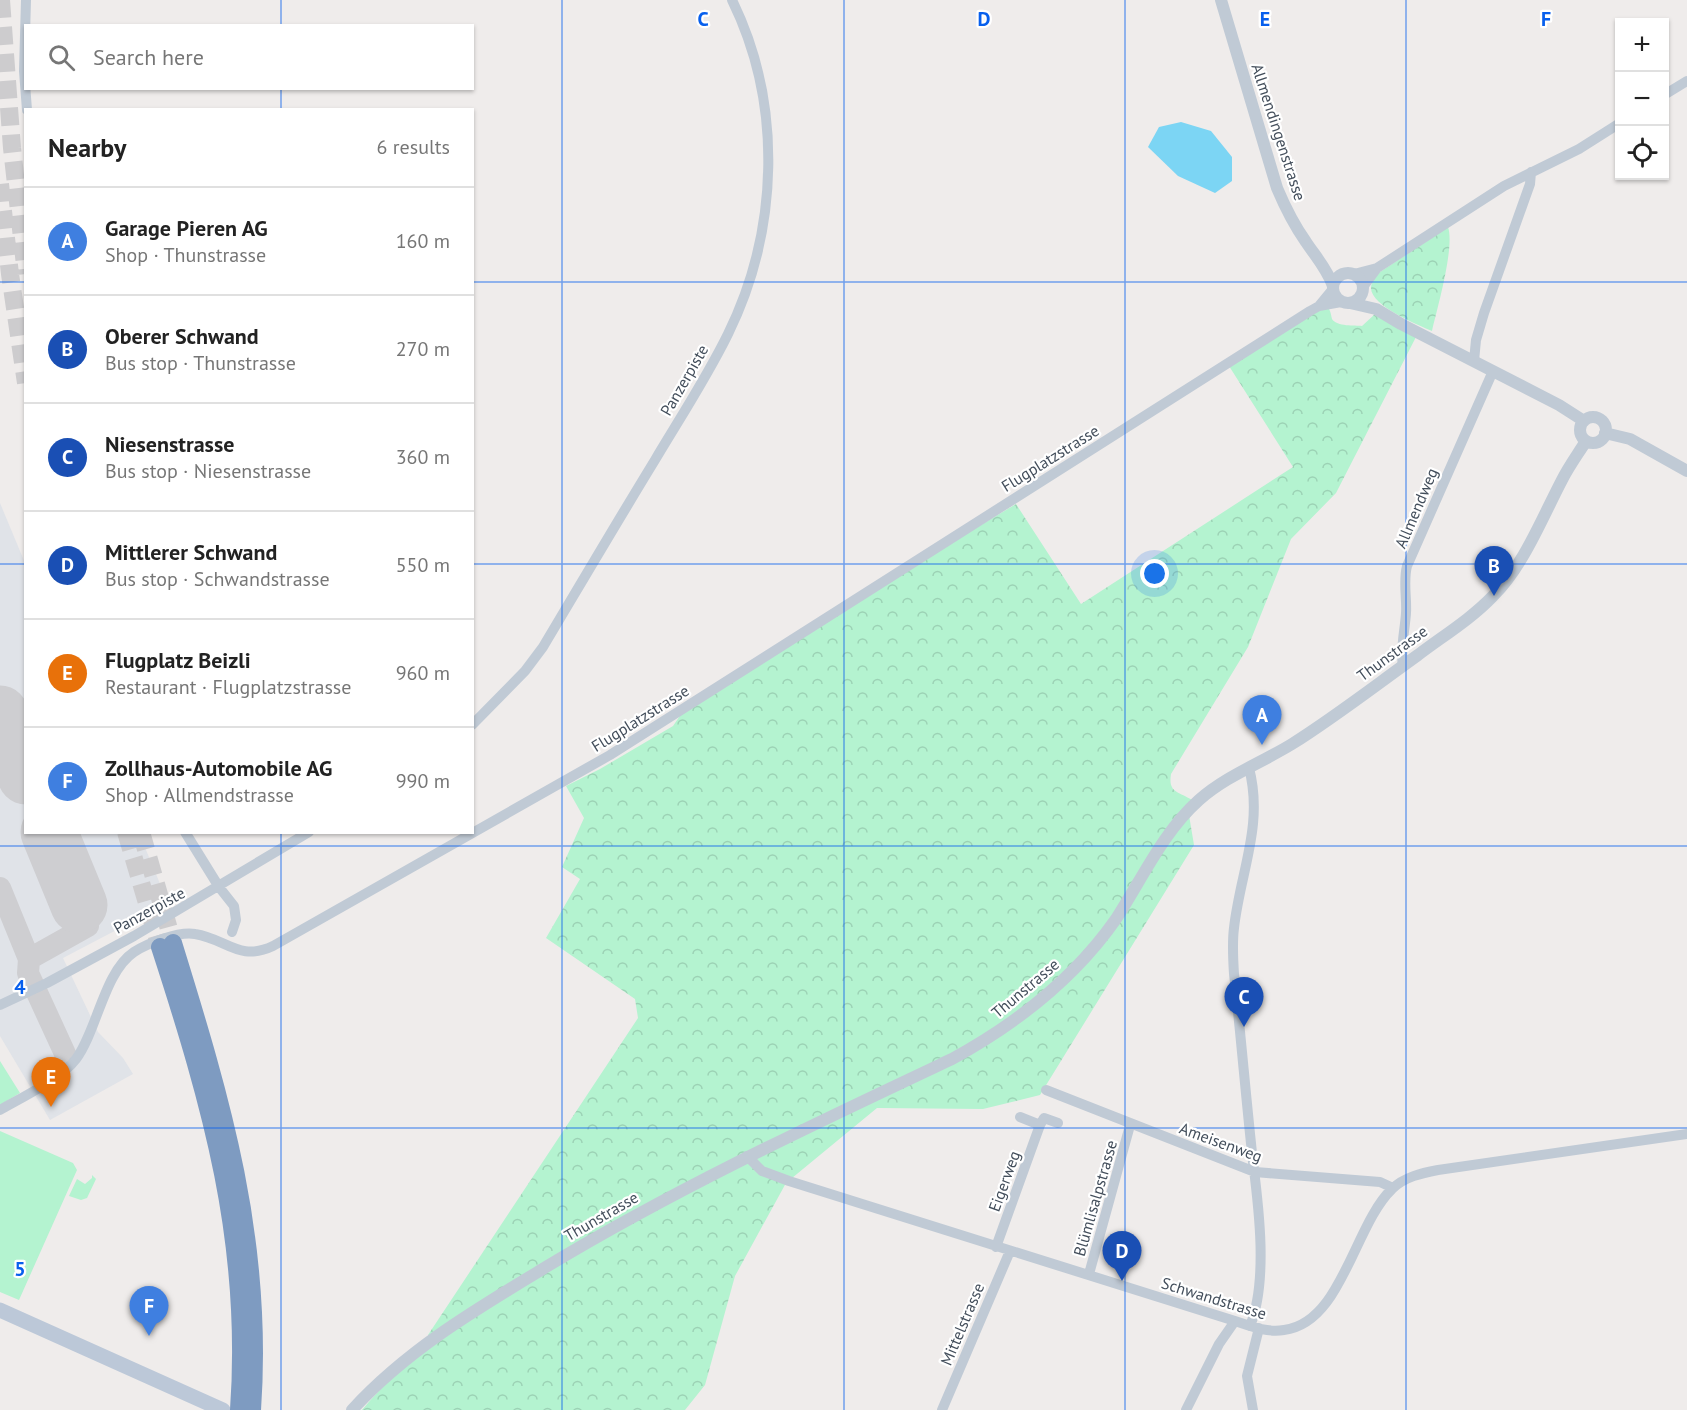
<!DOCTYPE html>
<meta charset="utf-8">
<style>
:root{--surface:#fff;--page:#f6f6f6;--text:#222;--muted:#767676;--line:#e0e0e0;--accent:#ea580c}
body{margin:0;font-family:"PT Sans",sans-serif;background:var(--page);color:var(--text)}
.controls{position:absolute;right:18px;top:18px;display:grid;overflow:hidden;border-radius:0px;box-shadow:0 2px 4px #0004}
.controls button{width:54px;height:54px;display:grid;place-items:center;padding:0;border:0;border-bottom:2px solid var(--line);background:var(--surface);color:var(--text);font:30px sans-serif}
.you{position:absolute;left:1155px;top:574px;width:21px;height:21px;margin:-15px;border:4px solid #fff;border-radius:50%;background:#1a73e8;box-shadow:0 0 0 9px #1a73e833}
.badge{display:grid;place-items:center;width:39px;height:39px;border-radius:50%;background:var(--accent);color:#fff;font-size:20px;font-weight:700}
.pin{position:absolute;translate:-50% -50px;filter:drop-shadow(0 2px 3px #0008)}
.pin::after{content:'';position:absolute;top:32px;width:21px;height:18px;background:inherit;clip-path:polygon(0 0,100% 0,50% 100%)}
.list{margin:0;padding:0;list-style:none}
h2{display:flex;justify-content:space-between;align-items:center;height:78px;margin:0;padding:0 24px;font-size:26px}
h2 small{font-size:20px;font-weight:400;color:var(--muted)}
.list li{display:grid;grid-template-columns:39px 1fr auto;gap:18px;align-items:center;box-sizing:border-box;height:108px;padding:0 24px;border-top:2px solid var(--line)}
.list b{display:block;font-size:22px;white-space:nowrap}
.list p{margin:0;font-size:20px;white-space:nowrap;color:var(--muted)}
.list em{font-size:20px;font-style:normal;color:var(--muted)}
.icon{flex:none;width:33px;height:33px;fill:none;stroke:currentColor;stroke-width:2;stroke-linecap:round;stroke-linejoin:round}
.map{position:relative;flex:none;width:1687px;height:1410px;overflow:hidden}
.search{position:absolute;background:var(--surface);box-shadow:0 2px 4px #0004;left:24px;top:24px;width:450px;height:66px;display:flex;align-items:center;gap:15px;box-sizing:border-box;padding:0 21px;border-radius:0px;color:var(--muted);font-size:22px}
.panel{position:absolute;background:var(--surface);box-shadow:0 2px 4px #0004;left:24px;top:108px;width:450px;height:726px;border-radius:0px}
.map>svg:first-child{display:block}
.airport{fill:#e0e3e8}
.green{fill:#b4f3d0}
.forest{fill:url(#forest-crowns)}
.water{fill:#7cd5f4}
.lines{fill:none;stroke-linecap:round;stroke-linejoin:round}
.taxiway{stroke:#ceced1;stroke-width:22}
.runway{stroke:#ceced1;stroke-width:57}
.motorway-tunnel{stroke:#cdccce;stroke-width:18;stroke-dasharray:18 9;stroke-linecap:butt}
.minor{stroke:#c0cad5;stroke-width:10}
.tertiary{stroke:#c0cad5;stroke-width:12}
.secondary{stroke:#bcc8d8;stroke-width:15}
.motorway{stroke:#7e9bc1;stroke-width:18}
.grid{fill:none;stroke:#075fed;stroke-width:1.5;stroke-opacity:0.55}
.labels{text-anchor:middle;stroke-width:4.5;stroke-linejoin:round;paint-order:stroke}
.street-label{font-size:16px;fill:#434e5b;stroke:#fff}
.grid-label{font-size:20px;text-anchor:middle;font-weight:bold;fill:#075fed;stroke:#fff;stroke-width:4.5;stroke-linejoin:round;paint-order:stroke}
</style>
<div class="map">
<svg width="1687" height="1410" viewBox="0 0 1687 1410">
<defs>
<pattern id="forest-crowns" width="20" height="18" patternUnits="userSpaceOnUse" patternTransform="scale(1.5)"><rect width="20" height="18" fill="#b4f3d0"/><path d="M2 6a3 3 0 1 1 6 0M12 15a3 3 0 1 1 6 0" fill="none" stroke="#9cd2b5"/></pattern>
</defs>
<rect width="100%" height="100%" fill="#efeceb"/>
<path class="airport" d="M0 503 25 563 26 832 139 833 168 903 63 958 98 1032 123 1058 133 1074 50 1120 0 1036Z"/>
<path class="green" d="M0 1061 20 1093 0 1105Z
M0 1131 73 1163 77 1170 19 1300 0 1292Z
M92 1175 96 1179 87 1198 81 1200 69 1196 77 1179 85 1184 92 1178Z"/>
<path class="forest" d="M1448 227C1455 247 1437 309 1432 331 1418 325 1371 306 1371 288 1371 282 1376 276 1380 272Z
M1323 308 1329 309C1331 312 1331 316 1332 319 1337 327 1355 325 1362 326L1375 314 1416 337 1336 493 1291 539 1248 647 1171 774C1168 793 1178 791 1192 800L1188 809 1194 845 1040 1095 983 1109 877 1108 786 1183 735 1276 705 1385 685 1410H362C384 1384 404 1365 433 1346L428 1335 638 1018 635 999 546 938 580 879 562 867 584 818 566 786 600 769 673 726 692 698 1016 504 1081 604 1293 467 1229 366Z"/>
<path class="water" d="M1181 122 1211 131 1232 157V181L1215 193 1178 176 1148 147 1159 127Z"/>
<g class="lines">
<path class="taxiway" d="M0 888 29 959 28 973 67 1058
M29 959 88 926 79 905"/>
<path class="runway" d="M0 714 26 776
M49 832 79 905"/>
<path class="motorway-tunnel" d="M1 0 12 148 26 274
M0 184 10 274 26 383
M126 832 160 947
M141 832 173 943"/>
<path class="minor" d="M26 0 24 71 27 110
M1664 95 1687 81
M1354 274 1377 268 1504 186 1579 149 1620 123
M1363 287 1377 268
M1319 306 1333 289
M1474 361 1476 340 1484 313 1530 184 1531 172
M1403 666C1400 649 1405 630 1406 613 1407 598 1403 581 1407 566L1493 371
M472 725 525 671 543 647C580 585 617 522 655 460 680 418 707 377 728 334 779 230 783 104 732 0
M1249 768C1264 825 1240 873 1234 928 1232 943 1233 958 1234 974 1241 1036 1246 1099 1253 1162 1259 1209 1268 1282 1250 1326
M185 832 219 887 234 906 236 920 232 932
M0 1005 47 983 134 936 309 832
M1046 1090 1255 1172 1380 1182 1393 1188
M0 1110C21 1098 62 1078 76 1059 97 1031 104 972 134 952 148 943 179 931 195 934 227 939 239 962 273 946L610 755 1310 311 1319 306 1341 302
M1020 1117 1040 1125
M747 1156 762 1171 789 1181 1235 1321C1250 1326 1267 1333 1284 1330 1342 1323 1354 1225 1392 1189 1404 1177 1422 1173 1438 1170L1687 1134
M996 1247 1040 1125 1044 1118 1058 1123
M1089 1274 1129 1129
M942 1410 1010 1251
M1186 1410 1219 1344 1235 1321
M1253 1410 1247 1376 1259 1328"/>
<path class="tertiary" d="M1221 0 1277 188C1285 207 1294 225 1306 242 1316 257 1327 269 1333 286
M1333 288a15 15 0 1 1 30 0a15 15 0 1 1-30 0Z
M1350 303 1376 309 1401 324 1559 405 1584 421
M1580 430a13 13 0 1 1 26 0a13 13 0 1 1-26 0Z
M1605 433 1630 439 1687 471
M352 1410C406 1351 473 1311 541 1270 673 1190 812 1125 952 1059 1016 1024 1074 979 1116 919 1142 879 1163 832 1199 800 1226 776 1261 763 1292 744 1335 717 1376 685 1418 655 1443 636 1471 619 1493 596 1524 565 1542 518 1562 480 1569 466 1578 454 1586 441"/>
<path class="secondary" d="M0 1310 223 1410"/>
<path class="motorway" d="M173 943C222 1101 264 1241 252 1410
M160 947C211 1104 251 1242 239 1410"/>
</g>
<path class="grid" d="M281 0V26M562 0V1410M844 0V1410M1125 0V1410M1406 0V1410M281 88V110M0 282H26M472 282H1687M0 564H26M472 564H1687M281 832V1410M0 846H1687M0 1128H1687"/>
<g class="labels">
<g class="street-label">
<text transform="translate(1279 132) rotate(72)" y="6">Allmendingenstrasse</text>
<text transform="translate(684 380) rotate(-60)" y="6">Panzerpiste</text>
<text transform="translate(1050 458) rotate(-32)" y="6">Flugplatzstrasse</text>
<text transform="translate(1416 508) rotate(-67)" y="6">Allmendweg</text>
<text transform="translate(1392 653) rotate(-36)" y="6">Thunstrasse</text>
<text transform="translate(640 718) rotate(-32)" y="6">Flugplatzstrasse</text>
<text transform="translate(149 910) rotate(-29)" y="6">Panzerpiste</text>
<text transform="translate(1025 988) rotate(-40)" y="6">Thunstrasse</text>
<text transform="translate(1221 1142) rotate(20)" y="6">Ameisenweg</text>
<text transform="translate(1004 1181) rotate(-70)" y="6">Eigerweg</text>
<text transform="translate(1095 1198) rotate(-74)" y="6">Blümlisalpstrasse</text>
<text transform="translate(601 1216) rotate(-30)" y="6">Thunstrasse</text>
<text transform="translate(1214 1298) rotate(17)" y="6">Schwandstrasse</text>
<text transform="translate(962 1324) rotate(-67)" y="6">Mittelstrasse</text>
</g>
</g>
<g class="grid-label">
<text x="703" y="26">C</text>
<text x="984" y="26">D</text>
<text x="1265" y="26">E</text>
<text x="1546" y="26">F</text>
<text x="20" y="994">4</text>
<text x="20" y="1276">5</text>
</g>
</svg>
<div class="controls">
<button>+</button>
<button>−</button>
<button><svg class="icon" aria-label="locate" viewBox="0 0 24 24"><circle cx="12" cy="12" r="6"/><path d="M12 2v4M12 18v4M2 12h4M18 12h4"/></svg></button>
</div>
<div class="you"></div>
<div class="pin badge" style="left:1262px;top:745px;background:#3f7fe0">A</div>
<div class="pin badge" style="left:1494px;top:596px;background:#1a4fb4">B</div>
<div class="pin badge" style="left:1244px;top:1027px;background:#1a4fb4">C</div>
<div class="pin badge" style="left:1122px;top:1281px;background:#1a4fb4">D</div>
<div class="pin badge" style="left:51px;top:1107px;background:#e8710a">E</div>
<div class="pin badge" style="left:149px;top:1336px;background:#3f7fe0">F</div>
<div class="search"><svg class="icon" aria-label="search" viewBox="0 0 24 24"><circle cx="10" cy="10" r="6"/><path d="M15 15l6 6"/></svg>Search here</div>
<section class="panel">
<h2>Nearby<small>6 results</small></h2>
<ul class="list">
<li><span class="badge" style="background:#3f7fe0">A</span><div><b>Garage Pieren AG</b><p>Shop · Thunstrasse</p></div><em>160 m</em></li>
<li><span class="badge" style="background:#1a4fb4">B</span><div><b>Oberer Schwand</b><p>Bus stop · Thunstrasse</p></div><em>270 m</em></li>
<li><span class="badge" style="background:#1a4fb4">C</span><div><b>Niesenstrasse</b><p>Bus stop · Niesenstrasse</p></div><em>360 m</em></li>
<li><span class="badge" style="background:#1a4fb4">D</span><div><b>Mittlerer Schwand</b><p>Bus stop · Schwandstrasse</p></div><em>550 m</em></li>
<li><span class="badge" style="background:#e8710a">E</span><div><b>Flugplatz Beizli</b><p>Restaurant · Flugplatzstrasse</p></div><em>960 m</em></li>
<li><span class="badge" style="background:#3f7fe0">F</span><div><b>Zollhaus-Automobile AG</b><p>Shop · Allmendstrasse</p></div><em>990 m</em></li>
</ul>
</section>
</div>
